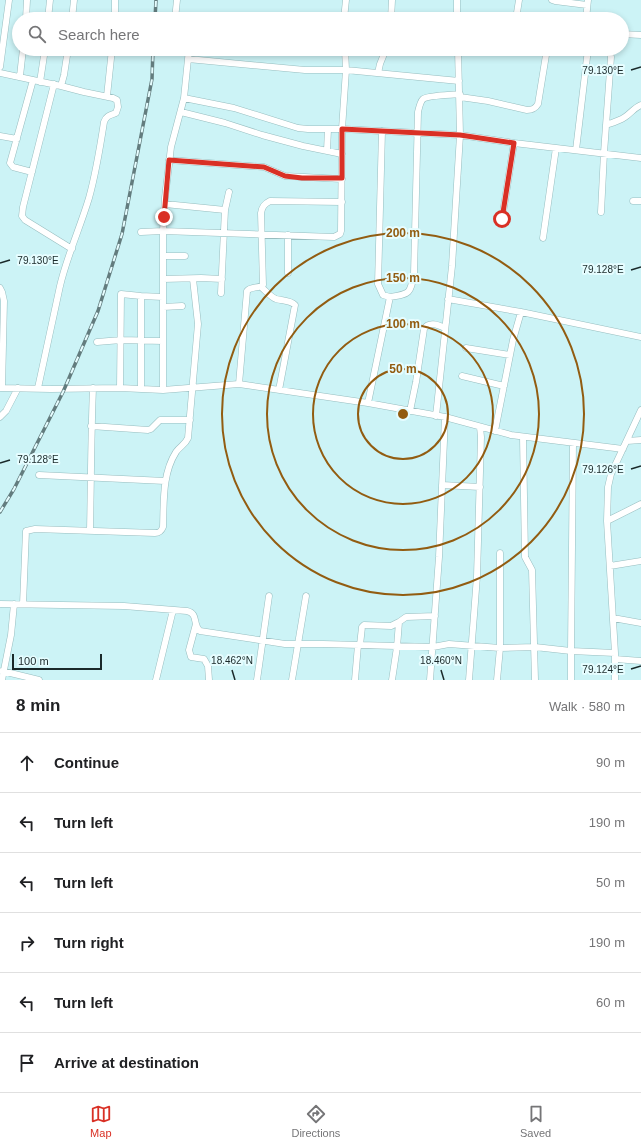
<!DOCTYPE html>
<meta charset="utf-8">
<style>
:root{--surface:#fff;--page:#f2f2f2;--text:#202124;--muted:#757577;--line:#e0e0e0;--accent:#d93025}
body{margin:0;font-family:Helvetica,sans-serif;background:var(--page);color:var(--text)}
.scale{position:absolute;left:12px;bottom:10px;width:90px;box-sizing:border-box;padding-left:4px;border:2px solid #1a292a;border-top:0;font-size:11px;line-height:14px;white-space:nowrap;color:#1a292a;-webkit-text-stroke:3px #e6fdff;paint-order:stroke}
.stop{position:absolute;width:12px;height:12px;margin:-9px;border:3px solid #d93025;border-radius:50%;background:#fff}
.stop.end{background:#d93025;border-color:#fff;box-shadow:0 1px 4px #0008}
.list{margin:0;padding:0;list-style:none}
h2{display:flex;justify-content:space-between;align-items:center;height:52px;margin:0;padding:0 16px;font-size:17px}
h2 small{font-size:13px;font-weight:400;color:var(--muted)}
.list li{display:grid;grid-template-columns:26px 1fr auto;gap:12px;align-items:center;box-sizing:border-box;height:60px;padding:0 16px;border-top:1px solid var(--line)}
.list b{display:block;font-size:15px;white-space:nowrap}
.list em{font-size:13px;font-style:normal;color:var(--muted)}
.icon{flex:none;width:22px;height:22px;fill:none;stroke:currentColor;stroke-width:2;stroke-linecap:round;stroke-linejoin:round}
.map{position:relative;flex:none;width:641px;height:680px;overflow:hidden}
.search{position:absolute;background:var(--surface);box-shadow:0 2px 6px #0003;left:12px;right:12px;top:12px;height:44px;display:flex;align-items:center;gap:10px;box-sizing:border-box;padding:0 14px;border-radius:22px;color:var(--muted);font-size:15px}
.sheet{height:412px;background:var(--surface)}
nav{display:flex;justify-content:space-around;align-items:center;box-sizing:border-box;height:56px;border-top:1px solid var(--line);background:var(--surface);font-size:11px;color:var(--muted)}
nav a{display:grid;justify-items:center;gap:2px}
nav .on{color:var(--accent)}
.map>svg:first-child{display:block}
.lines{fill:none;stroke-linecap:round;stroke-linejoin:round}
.street-casing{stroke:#97bdbf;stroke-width:7}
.street{stroke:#fff;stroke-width:6}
.rail-casing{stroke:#637c7e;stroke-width:3.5}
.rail{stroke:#e6fdff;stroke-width:2;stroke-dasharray:6;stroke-linecap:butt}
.route{stroke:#d93025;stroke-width:5}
.ticks{fill:none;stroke:#1a292a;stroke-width:1.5}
.ring{fill:none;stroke:#925c11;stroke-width:2}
.ticks-label{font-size:10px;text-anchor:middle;fill:#1a292a;stroke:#e6fdff;stroke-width:4;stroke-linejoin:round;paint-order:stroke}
.centre{fill:#925c11;stroke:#e6fdff;stroke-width:2}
.ring-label{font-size:12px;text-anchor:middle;font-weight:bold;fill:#925c11;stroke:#e6fdff;stroke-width:4;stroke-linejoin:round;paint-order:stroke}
</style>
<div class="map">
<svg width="641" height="680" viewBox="0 0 641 680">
<rect width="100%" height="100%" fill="#ccf3f6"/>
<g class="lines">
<defs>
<path id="street" d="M457 0V19
M552 0 555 1 587 5
M295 18 316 19
M26 19 27 0
M48 19 50 0
M72 19 74 0
M115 19V0
M175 19 177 0
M344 19 346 0
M391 19 392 0
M516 19 519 0
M586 19 588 0
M622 34 641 35
M188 59 305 70H346L459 81
M0 67 9 0
M0 73 61 86 84 92 113 98 117 100 118 107 116 113C110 115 106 116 104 122 100 148 96 173 89 198 80 228 67 256 60 286L38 388
M378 73 380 64 386 49
M20 76 23 49
M40 82 45 49
M54 84 23 207 22 216 25 220 72 249
M61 86 64 75 68 49
M107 96 112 49
M460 97 488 101 527 110C532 110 535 109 538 104L547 49
M184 98 234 108 298 128 308 129H342L460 135 514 143 641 158
M181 112 225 123 262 135 303 146 342 154
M606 125C612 123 619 121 625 117 631 113 634 108 641 105
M382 131 378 284 383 295 390 297
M0 136 17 139
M576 150 588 49
M327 151 328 129
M169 160 264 167 285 176 342 179
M32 172 13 167 10 163 33 80
M633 201H641
M165 204 225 210
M601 212 604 153 611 57 609 49
M502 219 514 143
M141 232 163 231 334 237 340 234 341 231 342 129 346 70 345 49
M543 238 556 148
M163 256H185
M288 273V235
M163 279 201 278 222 279
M261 287C266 291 271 297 276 299 283 301 290 300 295 305L279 390
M0 288 2 292 4 301 2 388
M221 293 225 210 229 192
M448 299 521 312 641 337
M163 307 182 306
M97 342 121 340 163 341
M466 348 510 355
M462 376 504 386
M239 384 247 291C251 286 258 289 263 285L261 213C262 207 264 204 270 201L342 202
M0 388 51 389 120 388 163 390 239 384 368 403 445 417 511 435 623 449
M120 388 121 294 141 296 163 297
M141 389V296
M163 390V231L165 198 171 147 184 98 189 49
M368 403 390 297C410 294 410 294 414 274L418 112C419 108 420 102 423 99 428 95 452 95 460 94
M410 411 416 382 424 329C429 321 438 325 445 328
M436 416 452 266 460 135 458 49
M0 417 6 411 18 388
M91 426 148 430 151 429 160 420H190
M495 431 513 340 521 312
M523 437 525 557 532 570 535 680
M627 441 641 440
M573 443 571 651 615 653
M39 475 165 481
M442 485 480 487
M607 521 608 487 611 474 641 410
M90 531C91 483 91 436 93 388
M610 566 641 561
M0 604 124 606 187 611C199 614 192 624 200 631L285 644H323L433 647 449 644 500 648 535 647 571 651V680
M23 604 26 531 35 529 155 533C159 533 161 532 163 527 164 502 162 474 176 452 180 446 185 445 188 438L198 324 193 279
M613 618 641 623
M196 624 189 650 191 657 204 659 208 666 209 680
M360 645 362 627 364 625 391 626 399 622 406 617 435 616
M615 659 641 661
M2 671 39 680
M2 680 11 635 14 604
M156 680 173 610
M257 680 269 596
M292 680 306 596
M355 680 358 645
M392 680 397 647 399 622
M430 680 439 557 445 417
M469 680 477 576 481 437 480 427
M497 680 500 648V553
M615 680V653L607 521 641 504"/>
</defs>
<use href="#street" class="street-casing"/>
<use href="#street" class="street"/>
<defs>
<path id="rail" d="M155 19 156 0
M0 512 14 489 63 392 98 311 122 234 152 79 153 49"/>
</defs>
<use href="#rail" class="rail-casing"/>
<use href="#rail" class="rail"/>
</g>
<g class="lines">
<path class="route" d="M164 217 169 160 264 167 285 176 302 178H342V129L460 135 514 143 502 219"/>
</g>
<path class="ticks" d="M631 70 641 67M0 263 10 260M631 270 641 267M0 463 10 460M631 469 641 466M631 669 641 666M232 670 235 680M441 670 444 680"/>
<g class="ring">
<circle cx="403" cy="414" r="45"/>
<circle cx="403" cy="414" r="90"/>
<circle cx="403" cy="414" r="136"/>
<circle cx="403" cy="414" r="181"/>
</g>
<g class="ticks-label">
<text x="603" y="74">79.130°E</text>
<text x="38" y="264">79.130°E</text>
<text x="603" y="273">79.128°E</text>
<text x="38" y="463">79.128°E</text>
<text x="603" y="473">79.126°E</text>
<text x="232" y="664">18.462°N</text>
<text x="441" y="664">18.460°N</text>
<text x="603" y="673">79.124°E</text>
</g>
<circle cx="403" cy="414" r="6" class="centre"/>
<g class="ring-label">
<text x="403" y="237">200 m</text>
<text x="403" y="282">150 m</text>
<text x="403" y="328">100 m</text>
<text x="403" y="373">50 m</text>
</g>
</svg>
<div class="scale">100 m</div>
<div class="stop" style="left:502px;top:219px"></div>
<div class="stop end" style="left:164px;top:217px"></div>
<div class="search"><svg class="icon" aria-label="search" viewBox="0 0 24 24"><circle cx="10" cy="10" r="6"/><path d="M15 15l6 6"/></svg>Search here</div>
</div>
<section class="sheet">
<h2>8 min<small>Walk · 580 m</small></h2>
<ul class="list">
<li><svg class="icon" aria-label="ahead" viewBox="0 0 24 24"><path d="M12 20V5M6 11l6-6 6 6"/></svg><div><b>Continue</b></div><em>90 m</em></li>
<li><svg class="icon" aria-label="left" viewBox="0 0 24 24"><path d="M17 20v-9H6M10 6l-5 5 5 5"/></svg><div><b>Turn left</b></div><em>190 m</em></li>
<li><svg class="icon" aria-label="left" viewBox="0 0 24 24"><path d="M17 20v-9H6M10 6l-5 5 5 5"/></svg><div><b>Turn left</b></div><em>50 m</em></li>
<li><svg class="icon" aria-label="right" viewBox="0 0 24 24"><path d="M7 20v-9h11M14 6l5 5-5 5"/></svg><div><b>Turn right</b></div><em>190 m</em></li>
<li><svg class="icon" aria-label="left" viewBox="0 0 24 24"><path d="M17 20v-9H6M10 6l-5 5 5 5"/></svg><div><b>Turn left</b></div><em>60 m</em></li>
<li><svg class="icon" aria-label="arrive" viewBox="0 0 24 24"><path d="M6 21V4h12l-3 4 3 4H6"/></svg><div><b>Arrive at destination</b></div></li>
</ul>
</section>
<nav>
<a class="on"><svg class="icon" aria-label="map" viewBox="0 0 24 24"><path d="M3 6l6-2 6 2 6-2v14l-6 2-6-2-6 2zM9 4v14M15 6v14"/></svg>Map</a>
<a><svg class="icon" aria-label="directions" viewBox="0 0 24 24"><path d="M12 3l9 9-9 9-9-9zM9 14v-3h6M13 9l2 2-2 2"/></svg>Directions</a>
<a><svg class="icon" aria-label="saved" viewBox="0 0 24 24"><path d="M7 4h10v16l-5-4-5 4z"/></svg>Saved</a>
</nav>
